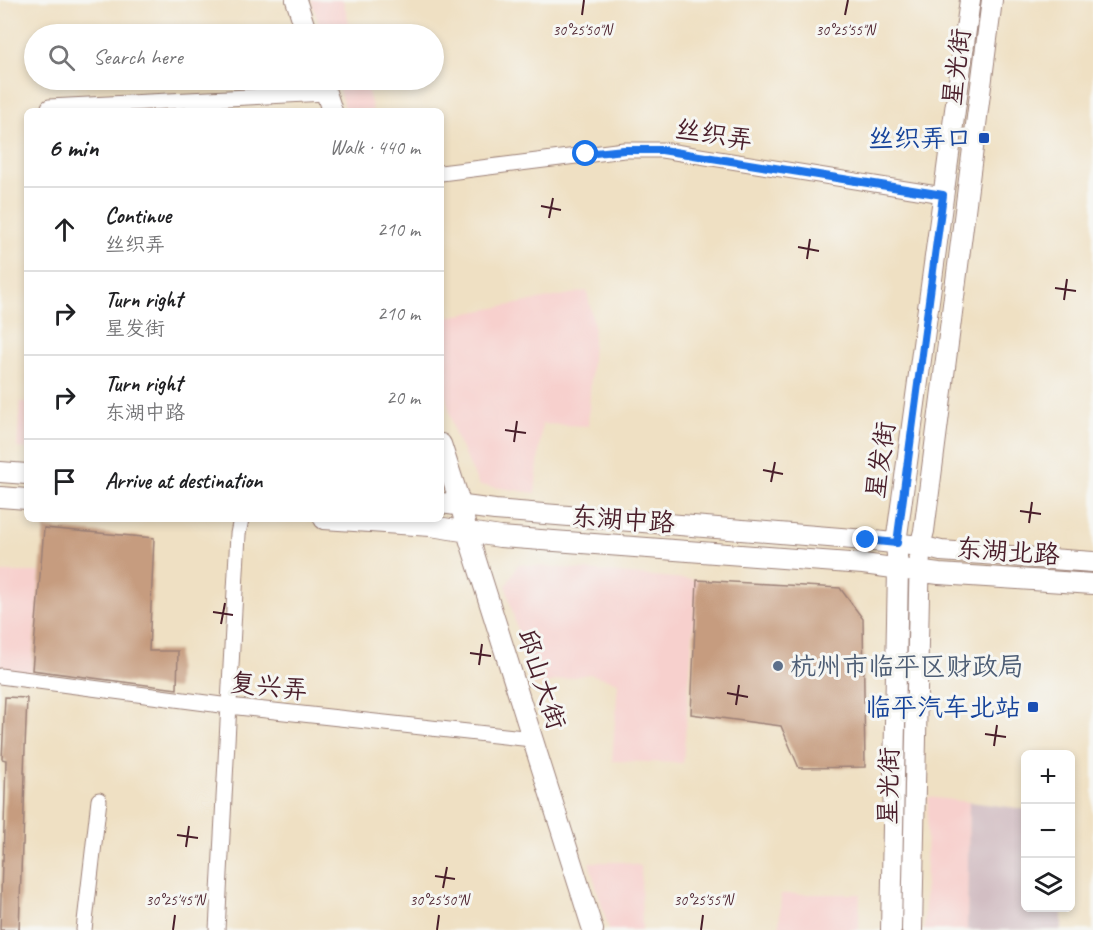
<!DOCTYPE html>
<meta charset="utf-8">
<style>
:root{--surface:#fff;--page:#f2f2f2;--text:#202124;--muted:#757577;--line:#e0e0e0}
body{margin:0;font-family:Caveat,"LXGW WenKai TC",sans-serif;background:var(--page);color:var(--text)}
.controls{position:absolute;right:18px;bottom:18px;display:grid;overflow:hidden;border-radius:9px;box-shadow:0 3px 9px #0003}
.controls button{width:54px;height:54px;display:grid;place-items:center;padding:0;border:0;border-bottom:2px solid var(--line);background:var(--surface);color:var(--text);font:30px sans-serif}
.stop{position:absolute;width:18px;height:18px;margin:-14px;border:4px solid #1a73e8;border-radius:50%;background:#fff}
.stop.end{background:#1a73e8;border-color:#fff;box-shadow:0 2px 6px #0008}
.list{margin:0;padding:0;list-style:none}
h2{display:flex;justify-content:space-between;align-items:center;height:78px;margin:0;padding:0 24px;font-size:26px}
h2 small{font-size:20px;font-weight:400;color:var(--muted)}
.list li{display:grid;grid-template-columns:39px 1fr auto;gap:18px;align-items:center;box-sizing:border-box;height:84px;padding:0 24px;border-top:2px solid var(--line)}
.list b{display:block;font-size:22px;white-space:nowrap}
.list p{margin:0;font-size:20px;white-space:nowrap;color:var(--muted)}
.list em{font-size:20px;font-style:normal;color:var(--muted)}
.icon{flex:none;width:33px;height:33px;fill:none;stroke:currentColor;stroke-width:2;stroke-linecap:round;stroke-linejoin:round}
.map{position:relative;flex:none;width:1093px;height:930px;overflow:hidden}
.search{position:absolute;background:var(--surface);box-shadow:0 3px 9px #0003;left:24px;top:24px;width:420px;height:66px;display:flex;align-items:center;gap:15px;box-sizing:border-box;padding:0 21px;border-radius:33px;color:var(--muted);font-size:22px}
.panel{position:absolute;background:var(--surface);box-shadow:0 3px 9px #0003;left:24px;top:108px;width:420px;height:414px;border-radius:9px}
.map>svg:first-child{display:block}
.built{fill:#f7d0cd}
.industrial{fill:#d2bec3}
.building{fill:#c69c7f}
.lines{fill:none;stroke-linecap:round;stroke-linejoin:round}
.minor-casing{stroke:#9c8077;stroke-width:17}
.major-casing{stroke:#9c8077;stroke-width:22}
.minor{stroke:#fff;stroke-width:15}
.major{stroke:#fff;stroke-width:20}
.route{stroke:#1a73e8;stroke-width:8}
.ticks{fill:none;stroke:#4a1f2b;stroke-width:2}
.transit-dot{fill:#1a4fb4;stroke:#f6f6f2;stroke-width:2}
.service-dot{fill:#5c6f8a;stroke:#f6f6f2;stroke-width:2}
.labels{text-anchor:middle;stroke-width:6;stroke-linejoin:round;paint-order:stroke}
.street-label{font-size:26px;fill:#4a1f2b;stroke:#f6f6f2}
.transit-label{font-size:26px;fill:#164399;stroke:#f6f6f2;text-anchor:end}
.service-label{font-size:26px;fill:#4e5e75;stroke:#f6f6f2;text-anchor:start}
.ticks-label{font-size:15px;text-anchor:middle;fill:#4a1f2b;stroke:#f6f6f2;stroke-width:6;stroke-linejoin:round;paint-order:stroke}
</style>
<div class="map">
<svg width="1093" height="930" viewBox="0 0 1093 930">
<rect width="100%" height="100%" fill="#f6f6f2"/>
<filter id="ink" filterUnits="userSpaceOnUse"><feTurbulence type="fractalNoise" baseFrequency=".0167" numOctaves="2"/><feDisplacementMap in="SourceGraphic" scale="12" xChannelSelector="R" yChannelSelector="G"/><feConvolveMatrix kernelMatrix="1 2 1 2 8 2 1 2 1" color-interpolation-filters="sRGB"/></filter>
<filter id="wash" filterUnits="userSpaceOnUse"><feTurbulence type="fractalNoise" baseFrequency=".008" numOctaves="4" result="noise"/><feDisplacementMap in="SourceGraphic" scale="24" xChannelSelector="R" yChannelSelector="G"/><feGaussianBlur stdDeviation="1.35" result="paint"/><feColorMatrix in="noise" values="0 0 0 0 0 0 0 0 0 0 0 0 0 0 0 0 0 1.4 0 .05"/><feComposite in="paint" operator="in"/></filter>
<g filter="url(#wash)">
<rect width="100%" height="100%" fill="#efe0c3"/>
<path class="built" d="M311 0H343L352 34H322Z
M336 80H365L373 111H345Z
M587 291 594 326 588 426 542 424 535 493 479 485 455 435 441 376V318Z
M20 402H27V449L17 448Z
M518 564 697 580 683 763 612 761 618 682 589 674 531 686 506 586Z
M0 572H40L31 674 0 667Z
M928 797 969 802 967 930H924Z
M589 862H623L641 866 642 930H609Z
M781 894H860L859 930H779Z"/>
<path class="industrial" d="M969 802 1025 809 1026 908H1062V930H967Z"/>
<g id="blocks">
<path class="building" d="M44 528 154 538 149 651H178L177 689 32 670Z
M697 580 840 588 863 619 865 767 799 768 781 726 691 714Z
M5 697 27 698 24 773H25L23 845H22L19 930H0L2 860 3 861 6 760 2 759Z"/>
</g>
</g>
<g filter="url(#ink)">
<use href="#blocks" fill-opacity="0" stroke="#9c8077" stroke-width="1.5"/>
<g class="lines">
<defs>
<path id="minor" d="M49 107 326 93
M441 173 624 150H662L943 195
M0 676 229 706 532 739
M84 930 99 800
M217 930 238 534 241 519"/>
<path id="major" d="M296 0 307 34
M322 80 332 111
M441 444 461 506 467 532 593 930
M0 472 27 474
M0 497 27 499
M441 503 495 510 865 540 920 546 941 551 1093 562
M324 519 431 526 500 537 863 564 939 574 1093 584
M891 930 898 569 896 543 970 0
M912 930 920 546 924 531 992 0"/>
</defs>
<use href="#minor" class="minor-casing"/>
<use href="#major" class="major-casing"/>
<use href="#minor" class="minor"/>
<use href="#major" class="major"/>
</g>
</g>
<g class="lines" filter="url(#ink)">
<path class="route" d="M586 154 624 150H662L943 195 897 543 866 540"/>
</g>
<path class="ticks" d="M582 15 584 0M845 15 848 0M541 206 561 210M549 218 553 198M798 247 819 251M807 259 810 239M1055 288 1076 291M1064 300 1067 279M505 430 526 433M514 442 517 421M763 470 783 474M771 482 775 462M1020 511 1041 514M1029 523 1032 502M213 612 233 615M221 624 225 603M470 653 491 656M479 665 482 644M727 693 748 697M736 705 739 685M985 734 1006 737M994 746 997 725M177 835 198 838M186 847 189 826M435 876 455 879M443 888 447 867M173 930 175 915M437 930 439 915M701 930 703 915"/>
<g class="transit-dot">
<rect x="978" y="132" width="12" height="12" rx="3"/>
<rect x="1027" y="701" width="12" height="12" rx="3"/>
</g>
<circle class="service-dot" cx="778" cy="666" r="6"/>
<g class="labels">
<g class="street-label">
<text transform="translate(956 67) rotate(-83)" y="9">星光街</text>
<text transform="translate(714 134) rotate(9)" y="9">丝织弄</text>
<text transform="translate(880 460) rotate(-82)" y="9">星发街</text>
<text transform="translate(623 519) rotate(4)" y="9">东湖中路</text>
<text transform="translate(1008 551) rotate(4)" y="9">东湖北路</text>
<text transform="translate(542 679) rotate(72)" y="9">邱山大街</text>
<text transform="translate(269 686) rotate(6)" y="9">复兴弄</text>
<text transform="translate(888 786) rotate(-89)" y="9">星光街</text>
</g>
<g class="transit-label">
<text x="972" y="147">丝织弄口</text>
<text x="1021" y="716">临平汽车北站</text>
</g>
<g class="service-label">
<text x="790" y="675">杭州市临平区财政局</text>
</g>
</g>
<g class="ticks-label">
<text x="582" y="35">30°25'50"N</text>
<text x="845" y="35">30°25'55"N</text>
<text x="175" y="905">30°25'45"N</text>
<text x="439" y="905">30°25'50"N</text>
<text x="703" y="905">30°25'55"N</text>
</g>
</svg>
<div class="controls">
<button>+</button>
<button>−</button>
<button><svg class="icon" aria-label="layers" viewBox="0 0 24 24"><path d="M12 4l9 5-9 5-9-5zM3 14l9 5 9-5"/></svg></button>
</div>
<div class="stop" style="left:586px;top:154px"></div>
<div class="stop end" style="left:866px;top:540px"></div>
<div class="search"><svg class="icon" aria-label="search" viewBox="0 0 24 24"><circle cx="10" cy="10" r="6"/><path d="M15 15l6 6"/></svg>Search here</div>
<section class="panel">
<h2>6 min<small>Walk · 440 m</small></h2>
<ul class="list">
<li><svg class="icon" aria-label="ahead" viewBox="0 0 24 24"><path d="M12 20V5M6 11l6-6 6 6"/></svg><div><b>Continue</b><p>丝织弄</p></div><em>210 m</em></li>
<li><svg class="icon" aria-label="right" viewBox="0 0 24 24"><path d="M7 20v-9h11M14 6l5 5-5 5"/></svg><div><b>Turn right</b><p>星发街</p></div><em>210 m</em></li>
<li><svg class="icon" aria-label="right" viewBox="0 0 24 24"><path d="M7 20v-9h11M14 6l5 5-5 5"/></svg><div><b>Turn right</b><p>东湖中路</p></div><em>20 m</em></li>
<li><svg class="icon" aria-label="arrive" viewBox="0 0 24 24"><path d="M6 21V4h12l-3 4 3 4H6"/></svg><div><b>Arrive at destination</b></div></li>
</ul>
</section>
</div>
